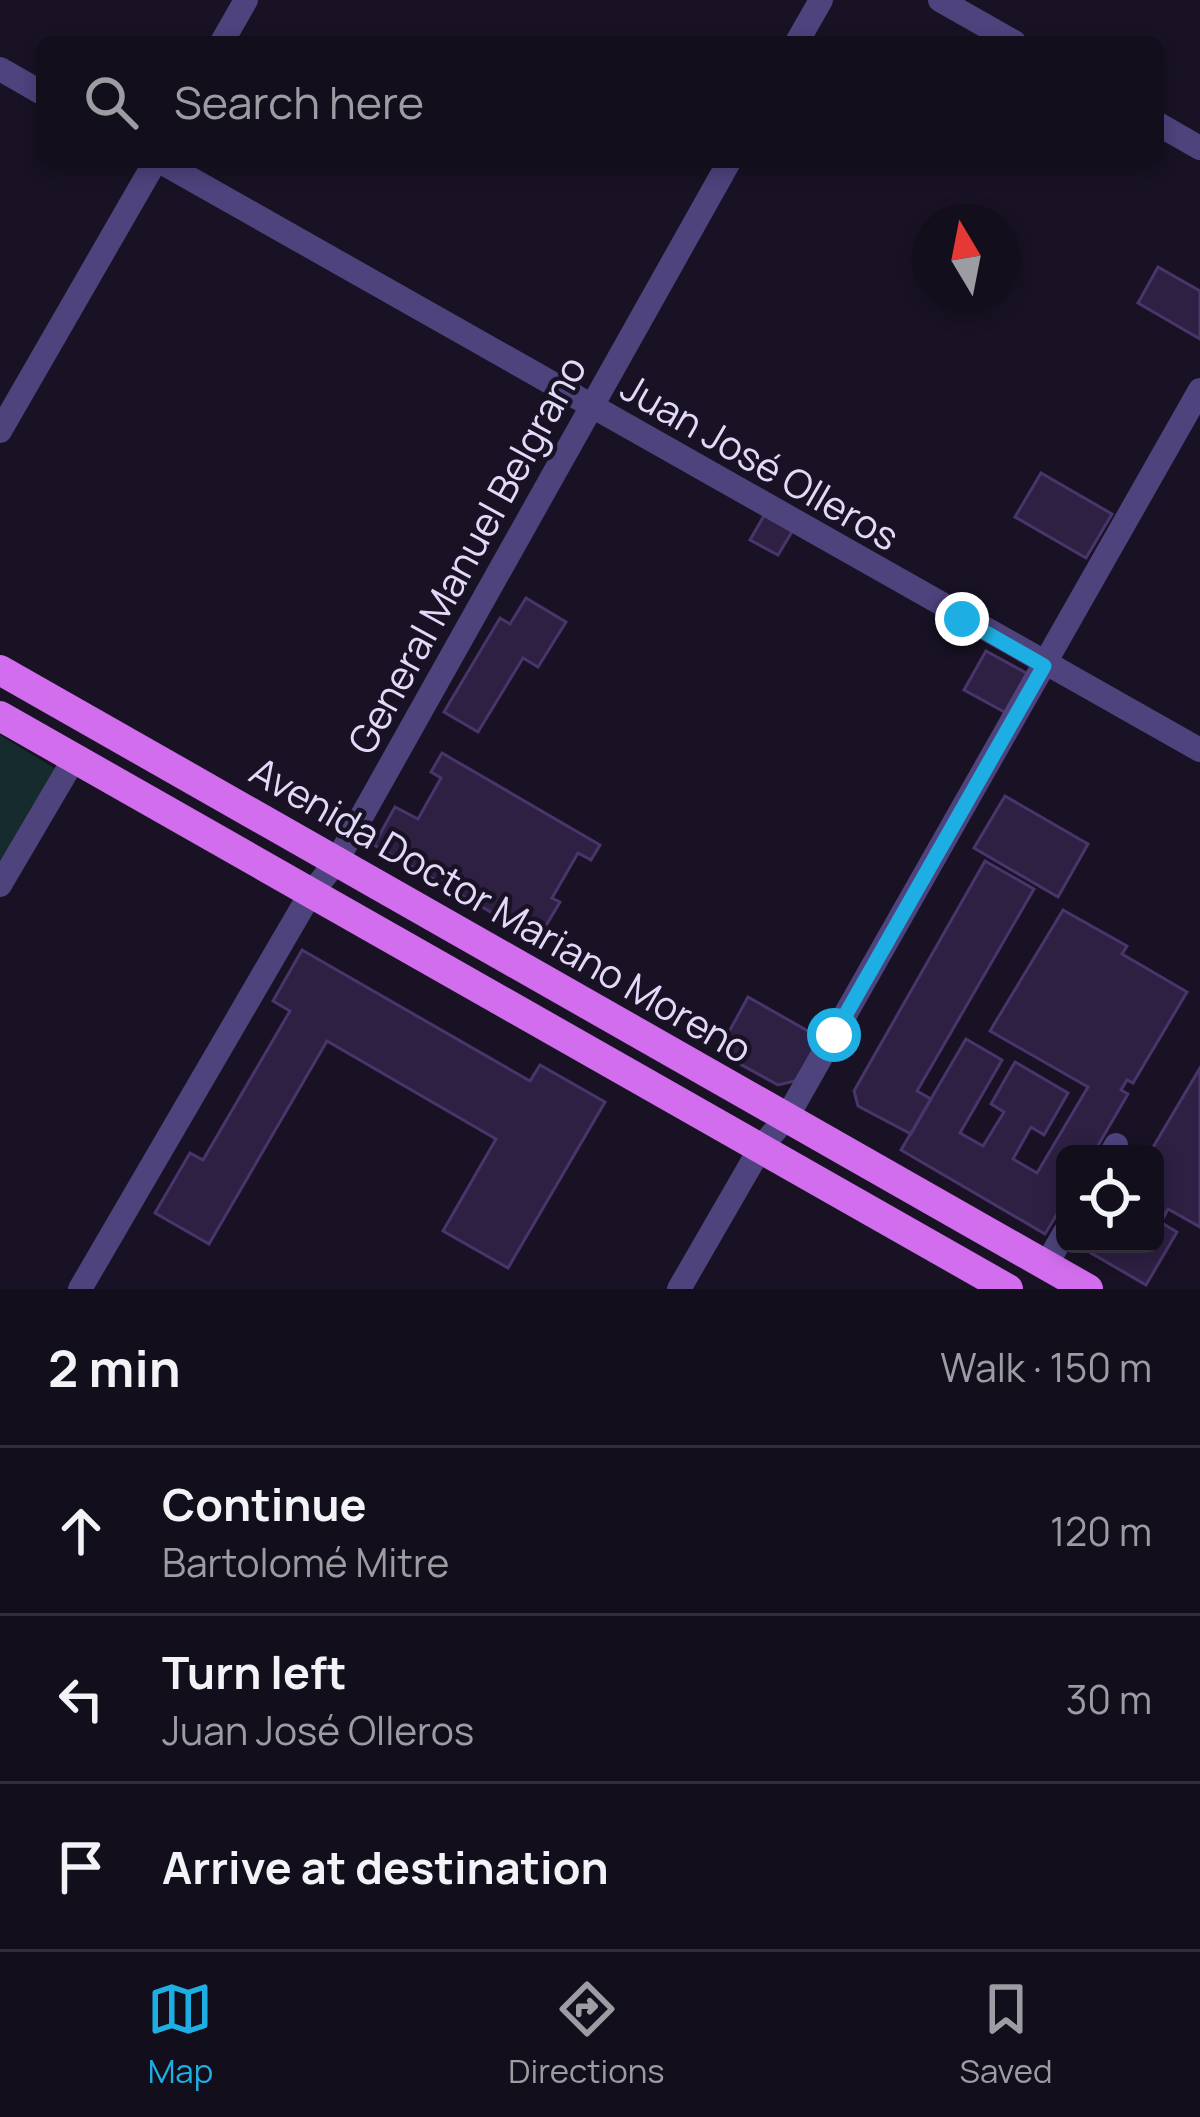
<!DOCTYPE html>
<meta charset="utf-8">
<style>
:root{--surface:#120e1b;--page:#1f1c28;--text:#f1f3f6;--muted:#9c9ca3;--line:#312e3a;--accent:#1dafe3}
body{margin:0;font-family:Manrope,sans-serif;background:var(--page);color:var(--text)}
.controls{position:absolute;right:36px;bottom:36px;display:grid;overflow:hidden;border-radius:18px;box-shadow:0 6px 18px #0003}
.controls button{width:108px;height:108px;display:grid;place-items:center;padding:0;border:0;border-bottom:3px solid var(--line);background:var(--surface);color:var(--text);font:60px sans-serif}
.compass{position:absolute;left:912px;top:204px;width:108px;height:108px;border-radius:50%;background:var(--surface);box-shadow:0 6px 18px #0003;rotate:350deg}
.stop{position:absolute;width:36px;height:36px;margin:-27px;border:9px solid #1dafe3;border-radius:50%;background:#fff}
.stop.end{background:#1dafe3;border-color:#fff;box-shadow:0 3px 12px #0008}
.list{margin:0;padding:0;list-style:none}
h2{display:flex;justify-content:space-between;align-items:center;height:156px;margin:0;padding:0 48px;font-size:51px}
h2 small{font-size:39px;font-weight:400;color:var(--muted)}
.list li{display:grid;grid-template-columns:78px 1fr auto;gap:36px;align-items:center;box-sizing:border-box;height:168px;padding:0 48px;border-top:3px solid var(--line)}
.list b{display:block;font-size:45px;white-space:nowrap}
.list p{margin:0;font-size:39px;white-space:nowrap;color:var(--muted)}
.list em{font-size:39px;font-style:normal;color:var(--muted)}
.icon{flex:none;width:66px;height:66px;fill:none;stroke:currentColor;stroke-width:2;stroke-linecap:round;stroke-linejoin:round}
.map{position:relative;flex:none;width:1200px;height:1289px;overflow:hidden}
.search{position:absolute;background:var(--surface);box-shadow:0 6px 18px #0003;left:36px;right:36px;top:36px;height:132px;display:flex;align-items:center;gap:30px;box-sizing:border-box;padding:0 42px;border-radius:18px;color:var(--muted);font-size:45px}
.sheet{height:660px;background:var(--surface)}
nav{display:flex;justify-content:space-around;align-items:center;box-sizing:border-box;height:168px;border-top:3px solid var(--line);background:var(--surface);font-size:33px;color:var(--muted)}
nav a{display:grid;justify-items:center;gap:6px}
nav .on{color:var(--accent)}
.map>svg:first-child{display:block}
.green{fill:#162b2d}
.building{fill:#2d2043;stroke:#49356c;stroke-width:3}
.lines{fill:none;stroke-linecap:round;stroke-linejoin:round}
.minor{stroke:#4e437d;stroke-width:24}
.major{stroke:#d26eed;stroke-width:30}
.route{stroke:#1dafe3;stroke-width:15}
.labels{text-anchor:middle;stroke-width:9;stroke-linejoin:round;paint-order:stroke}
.street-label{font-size:39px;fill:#e3dafa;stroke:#181224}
</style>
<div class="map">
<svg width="1200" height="1289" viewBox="0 0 1200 1289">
<rect width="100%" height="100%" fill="#181224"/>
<path class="green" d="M0 735 59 771 0 868Z"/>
<path class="building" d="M1158 267 1200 291V339L1138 303Z
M1041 473 1112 514 1086 558 1015 517Z
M765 514 793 530 778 555 750 540Z
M526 598 566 622 538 667 523 658 478 732 444 712 500 618 510 624Z
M986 651 1030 675 1008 714 964 690Z
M442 753 600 845 591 860 578 853 552 898 560 902 538 939 374 845 395 807 418 819 441 778 431 772Z
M1005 796 1088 844 1058 897 974 848Z
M985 861 1034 889 917 1091 931 1099 911 1134 858 1106 854 1091Z
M1063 910 1127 946 1122 954 1187 992 1133 1083 1127 1080 1121 1090 1128 1094 1093 1154H1065V1201L1045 1234 901 1150 966 1039 1002 1060 960 1133 983 1146 1004 1112 991 1104 1015 1062 1068 1093 1044 1135 1031 1127 1013 1159 1037 1173 1088 1087 990 1031Z
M302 950 530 1081 540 1065 605 1102 508 1268 443 1231 496 1139 327 1041 209 1244 155 1213 190 1153 203 1160 290 1011 273 1001Z
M748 997 822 1039 799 1080 778 1085 718 1052Z
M1200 1068V1227L1168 1209 1161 1222 1155 1219V1154H1149Z
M1155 1219 1177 1232 1146 1285 1091 1253 1097 1244H1155Z"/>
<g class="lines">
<path class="minor" d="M940 0 1014 42
M222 42 246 0
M797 42 821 0
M0 69 42 93
M1158 124 1200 148
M161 162 1200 750
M0 431 155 162
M0 885 74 759
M1111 1154 1116 1145
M1046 1265 1065 1232
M80 1289 309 896 336 862 729 162
M679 1289 761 1147 787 1117 1200 390"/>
<path class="major" d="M0 670 1088 1289
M0 716 1008 1289"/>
</g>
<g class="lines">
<path class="route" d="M834 1035 1044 666 962 619"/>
</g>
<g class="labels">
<g class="street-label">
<text transform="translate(760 462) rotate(30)" y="14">Juan José Olleros</text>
<text transform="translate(467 555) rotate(-61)" y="14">General Manuel Belgrano</text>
<text transform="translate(501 910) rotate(30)" y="14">Avenida Doctor Mariano Moreno</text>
</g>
</g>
</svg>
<div class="controls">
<button><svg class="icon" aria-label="locate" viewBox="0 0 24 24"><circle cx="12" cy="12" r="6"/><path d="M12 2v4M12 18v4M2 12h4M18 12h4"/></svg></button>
</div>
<svg class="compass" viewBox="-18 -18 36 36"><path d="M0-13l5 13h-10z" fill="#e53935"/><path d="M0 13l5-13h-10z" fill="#9c9ca3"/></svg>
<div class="stop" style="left:834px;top:1035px"></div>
<div class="stop end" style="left:962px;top:619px"></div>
<div class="search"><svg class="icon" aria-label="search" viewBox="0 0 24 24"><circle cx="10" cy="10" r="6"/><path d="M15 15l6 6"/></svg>Search here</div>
</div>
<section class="sheet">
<h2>2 min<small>Walk · 150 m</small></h2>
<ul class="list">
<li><svg class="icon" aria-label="ahead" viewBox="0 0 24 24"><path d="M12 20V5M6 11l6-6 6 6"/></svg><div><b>Continue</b><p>Bartolomé Mitre</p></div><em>120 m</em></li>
<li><svg class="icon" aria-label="left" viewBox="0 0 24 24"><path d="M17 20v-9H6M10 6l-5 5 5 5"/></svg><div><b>Turn left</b><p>Juan José Olleros</p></div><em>30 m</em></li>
<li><svg class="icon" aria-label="arrive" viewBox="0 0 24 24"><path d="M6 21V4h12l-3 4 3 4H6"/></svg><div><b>Arrive at destination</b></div></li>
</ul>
</section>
<nav>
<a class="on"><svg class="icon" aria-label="map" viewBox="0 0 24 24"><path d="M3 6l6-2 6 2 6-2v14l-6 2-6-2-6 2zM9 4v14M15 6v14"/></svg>Map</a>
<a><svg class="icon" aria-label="directions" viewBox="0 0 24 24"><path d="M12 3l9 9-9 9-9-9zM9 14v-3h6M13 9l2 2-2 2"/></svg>Directions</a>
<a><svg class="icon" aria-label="saved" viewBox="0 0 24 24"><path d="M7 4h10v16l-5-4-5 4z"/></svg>Saved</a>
</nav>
